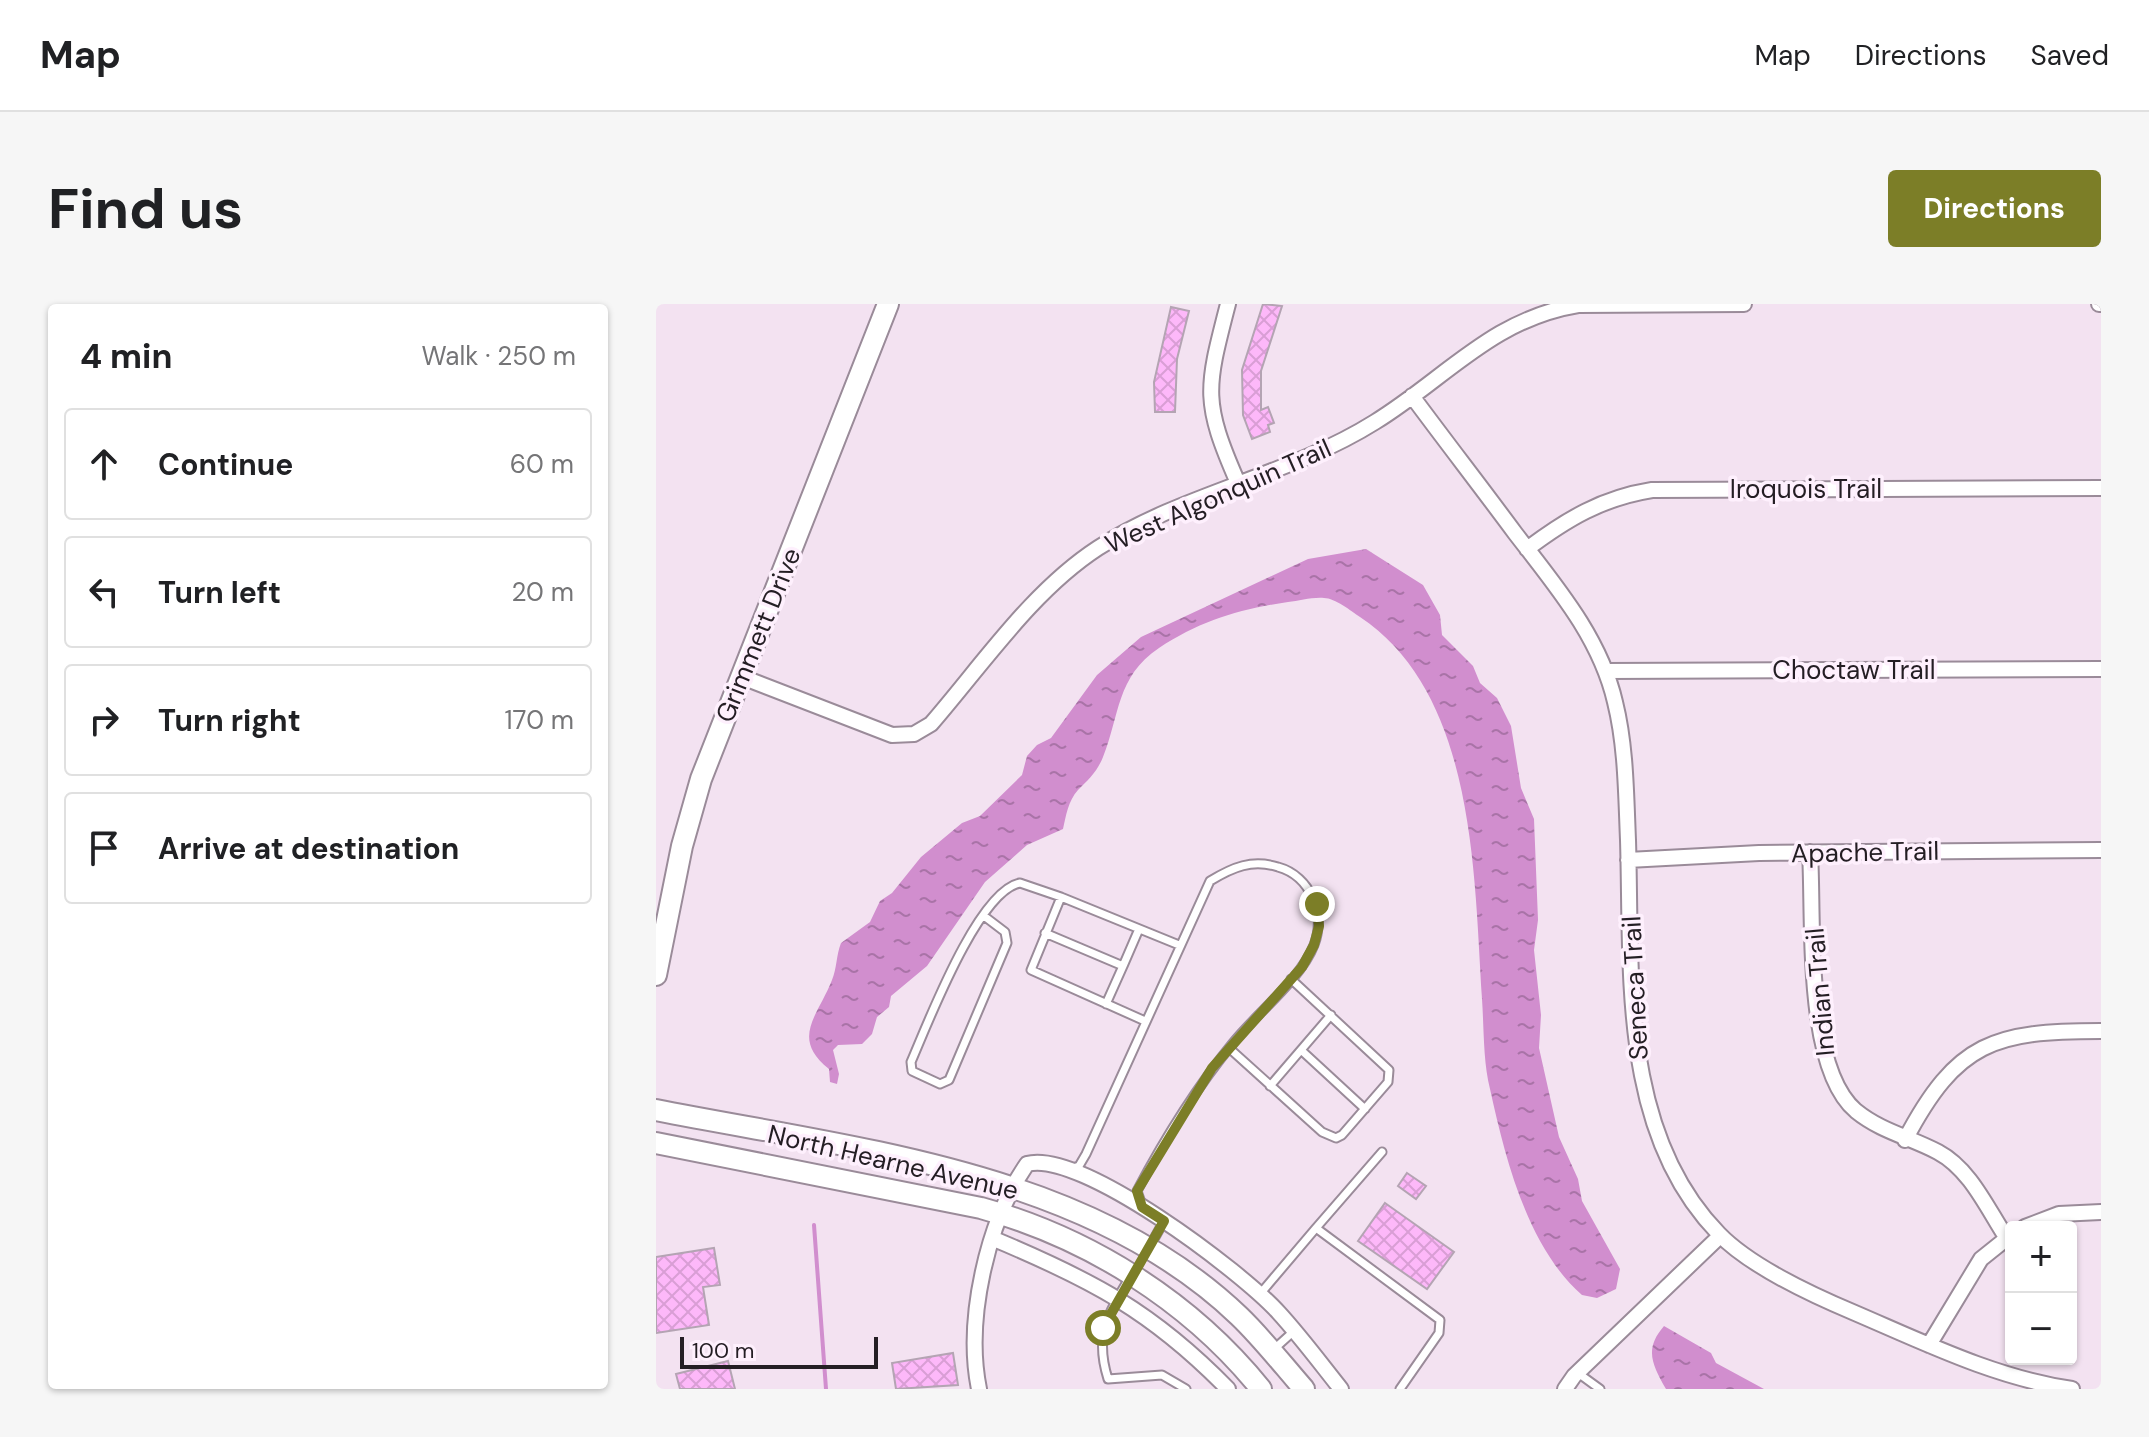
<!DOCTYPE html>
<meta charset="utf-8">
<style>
:root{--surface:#fff;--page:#f6f6f6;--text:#202124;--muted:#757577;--line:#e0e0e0;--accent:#7c7e27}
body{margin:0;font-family:"DM Sans",sans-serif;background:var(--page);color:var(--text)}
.controls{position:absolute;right:24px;bottom:24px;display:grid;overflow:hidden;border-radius:8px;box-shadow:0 2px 6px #0004}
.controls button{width:72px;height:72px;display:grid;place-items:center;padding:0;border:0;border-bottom:2px solid var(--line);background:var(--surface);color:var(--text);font:40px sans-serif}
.scale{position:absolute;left:24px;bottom:20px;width:198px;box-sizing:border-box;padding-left:8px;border:4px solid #241e24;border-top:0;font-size:22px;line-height:28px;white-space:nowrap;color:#241e24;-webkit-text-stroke:6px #fef0fd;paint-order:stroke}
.stop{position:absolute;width:24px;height:24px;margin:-18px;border:6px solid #7c7e27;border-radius:50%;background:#fff}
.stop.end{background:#7c7e27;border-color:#fff;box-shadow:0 2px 8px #0008}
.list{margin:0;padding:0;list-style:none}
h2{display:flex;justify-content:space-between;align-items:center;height:104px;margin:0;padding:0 32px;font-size:34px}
h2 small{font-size:26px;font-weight:400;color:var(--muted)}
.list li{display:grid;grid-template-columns:52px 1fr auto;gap:24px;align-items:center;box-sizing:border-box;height:112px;margin:0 16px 16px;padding:0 16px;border:2px solid var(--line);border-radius:8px}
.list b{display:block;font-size:30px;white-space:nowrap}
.list em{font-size:26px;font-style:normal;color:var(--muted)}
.icon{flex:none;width:44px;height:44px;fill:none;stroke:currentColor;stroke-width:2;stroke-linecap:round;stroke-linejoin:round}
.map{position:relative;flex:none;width:1445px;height:1085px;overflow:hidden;border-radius:8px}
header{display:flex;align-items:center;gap:48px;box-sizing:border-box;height:112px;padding:0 40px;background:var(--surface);border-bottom:2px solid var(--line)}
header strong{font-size:38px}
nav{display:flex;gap:44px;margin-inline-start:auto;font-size:28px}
.intro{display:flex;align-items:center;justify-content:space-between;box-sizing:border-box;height:192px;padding:0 48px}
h1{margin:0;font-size:56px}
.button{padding:20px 36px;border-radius:8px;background:var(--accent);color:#fff;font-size:28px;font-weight:700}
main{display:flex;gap:48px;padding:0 48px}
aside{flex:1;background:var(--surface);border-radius:8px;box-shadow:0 2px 6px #0004}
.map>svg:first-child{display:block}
.water{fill:url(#water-ripples)}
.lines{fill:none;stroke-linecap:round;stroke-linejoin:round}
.stream{stroke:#d18ece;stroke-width:4}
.building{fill:url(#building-cross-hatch);stroke:#b4a4b3;stroke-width:2}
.lane-casing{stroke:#9a8b99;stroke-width:11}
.street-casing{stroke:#9a8b99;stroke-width:18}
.secondary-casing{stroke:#9a8b99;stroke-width:24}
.lane{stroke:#fff;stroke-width:7}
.street{stroke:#fff;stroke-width:14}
.secondary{stroke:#fff;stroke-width:20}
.route{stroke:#7c7e27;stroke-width:10}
.labels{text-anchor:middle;stroke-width:7;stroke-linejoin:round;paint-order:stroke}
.street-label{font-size:26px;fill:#241e24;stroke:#fef0fd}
</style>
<header>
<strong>Map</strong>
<nav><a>Map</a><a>Directions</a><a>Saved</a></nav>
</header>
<div class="intro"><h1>Find us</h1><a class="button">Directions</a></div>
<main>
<aside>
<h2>4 min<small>Walk · 250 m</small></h2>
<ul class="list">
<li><svg class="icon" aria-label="ahead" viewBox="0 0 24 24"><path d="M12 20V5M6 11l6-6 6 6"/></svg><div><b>Continue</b></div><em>60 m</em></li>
<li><svg class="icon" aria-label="left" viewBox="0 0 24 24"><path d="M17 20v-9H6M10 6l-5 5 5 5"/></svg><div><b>Turn left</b></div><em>20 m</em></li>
<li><svg class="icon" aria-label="right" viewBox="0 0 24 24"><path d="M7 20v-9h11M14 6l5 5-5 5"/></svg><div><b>Turn right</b></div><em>170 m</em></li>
<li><svg class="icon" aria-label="arrive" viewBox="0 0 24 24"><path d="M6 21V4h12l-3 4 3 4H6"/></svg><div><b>Arrive at destination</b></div></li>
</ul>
</aside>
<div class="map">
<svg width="1445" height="1085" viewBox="0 0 1445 1085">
<defs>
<pattern id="water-ripples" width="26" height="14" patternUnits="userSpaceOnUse" patternTransform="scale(2)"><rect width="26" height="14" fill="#d18ece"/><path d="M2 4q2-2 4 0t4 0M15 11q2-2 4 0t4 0" fill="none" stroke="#a973a7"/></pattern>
<pattern id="building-cross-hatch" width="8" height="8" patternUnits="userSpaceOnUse" patternTransform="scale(2)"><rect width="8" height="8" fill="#fdb8f9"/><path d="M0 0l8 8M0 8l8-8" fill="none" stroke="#d99ed5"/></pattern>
</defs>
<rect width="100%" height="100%" fill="#f3e2f1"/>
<path class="water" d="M710 245 767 281 784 311 786 331 817 362 824 379 841 394 855 422 865 484 878 515 882 616 878 646 885 711 883 744 903 833 922 875 926 897 964 965 960 985 941 994 926 991C871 943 849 853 834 785 827 757 828 724 826 695 818 571 820 390 704 313 695 307 679 294 668 294 656 293 643 297 632 298 583 305 544 317 503 344 460 373 464 411 447 453 441 468 432 476 422 486 412 497 410 512 407 525L371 541 329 578 271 662 235 692 233 703 221 713 216 730 206 740 182 741 177 746 183 770 181 780 174 778 173 765C134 734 162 712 176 676 181 664 180 652 185 639L214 618 224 597 236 589 265 553 306 519 324 512 366 471 371 452 381 441 395 434 441 371 485 333 652 255Z
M1008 1022 1055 1049 1060 1059 1108 1085H1010C996 1060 988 1045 1008 1022Z"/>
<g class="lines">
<path class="stream" d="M158 921 170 1085"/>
</g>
<path class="building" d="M607 0 626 2 605 67V106L612 103 618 119 612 121 614 128 596 135 587 111 586 66Z
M515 3 533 7 521 55 519 108H499L498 78Z
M751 869 770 882 760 895 742 882Z
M729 899 798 948 771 985 702 937Z
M58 944 64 981 47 983 53 1021 0 1029V953Z
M297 1049 302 1081 240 1085 236 1059Z
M72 1057 79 1085H24L20 1070Z"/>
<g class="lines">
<defs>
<path id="lane" d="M328 612 349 628 351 639 293 776 284 780 256 767 255 758C272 719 322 587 364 579L405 593
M389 629 467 662 450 700
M467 662 483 625
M489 717 375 666 405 593 523 641
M573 744 666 828 680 834 686 831 732 778 733 766 635 675
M645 746 709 805
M614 782 675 711
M415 865 423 862 430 850 554 577C577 563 596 555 622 563 655 572 670 611 658 641 645 675 600 710 577 739 540 784 508 836 481 887L486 901
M660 924 726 848
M494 942 508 917
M474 973C452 1010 438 1031 452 1075L506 1071 530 1085
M604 990 660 924 784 1016 783 1029 744 1085
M617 1046 638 1027
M922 1069 944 1085"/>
<path id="street" d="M572 0C550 85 546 97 582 179
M1443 0H1445
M756 92C790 138 825 183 859 229 899 281 944 333 959 398 970 442 970 490 972 536 976 668 963 828 1063 930 1095 963 1156 991 1199 1009 1269 1039 1340 1074 1416 1085
M871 245C911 215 946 194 996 186L1445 184
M950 367 1445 365
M86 373 236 431 258 430 275 420C327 360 376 287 442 244 527 189 633 172 719 118 789 75 836 15 922 1L1088 0
M1154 548C1158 615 1148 763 1200 807 1226 828 1254 833 1282 848 1314 865 1331 904 1350 933
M972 556 1103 549 1445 546
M1249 836C1301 737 1339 727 1445 727
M1369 923 1403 910 1445 908
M338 935C436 976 497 1008 572 1085
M1273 1041 1325 955 1355 931
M323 1085C309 1016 331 918 371 860 424 845 586 968 623 1009 645 1033 665 1060 685 1085
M909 1085 918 1072 1064 932"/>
<path id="secondary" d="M0 671 26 542 45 475 232 0
M0 806C197 845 432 867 583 1012 606 1034 627 1061 648 1085
M0 839 325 904C433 934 534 997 605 1085"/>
</defs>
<use href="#lane" class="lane-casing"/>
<use href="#street" class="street-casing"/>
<use href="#secondary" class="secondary-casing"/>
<use href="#lane" class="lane"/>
<use href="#street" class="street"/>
<use href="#secondary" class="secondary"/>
</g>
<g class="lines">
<path class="route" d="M447 1024 508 917 486 903 481 887 556 764 646 663 658 641 663 622 661 600"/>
</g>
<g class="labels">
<g class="street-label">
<text x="1150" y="194">Iroquois Trail</text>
<text transform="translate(562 192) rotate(-24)" y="9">West Algonquin Trail</text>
<text transform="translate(102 331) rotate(-68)" y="9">Grimmett Drive</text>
<text x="1198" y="375">Choctaw Trail</text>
<text transform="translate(1209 548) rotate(-1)" y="9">Apache Trail</text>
<text transform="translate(979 684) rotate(-93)" y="9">Seneca Trail</text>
<text transform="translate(1164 688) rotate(-95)" y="9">Indian Trail</text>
<text transform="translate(237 858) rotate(13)" y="9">North Hearne Avenue</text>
</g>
</g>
</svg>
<div class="controls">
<button>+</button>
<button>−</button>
</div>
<div class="scale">100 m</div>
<div class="stop" style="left:447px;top:1024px"></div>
<div class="stop end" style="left:661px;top:600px"></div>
</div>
</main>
